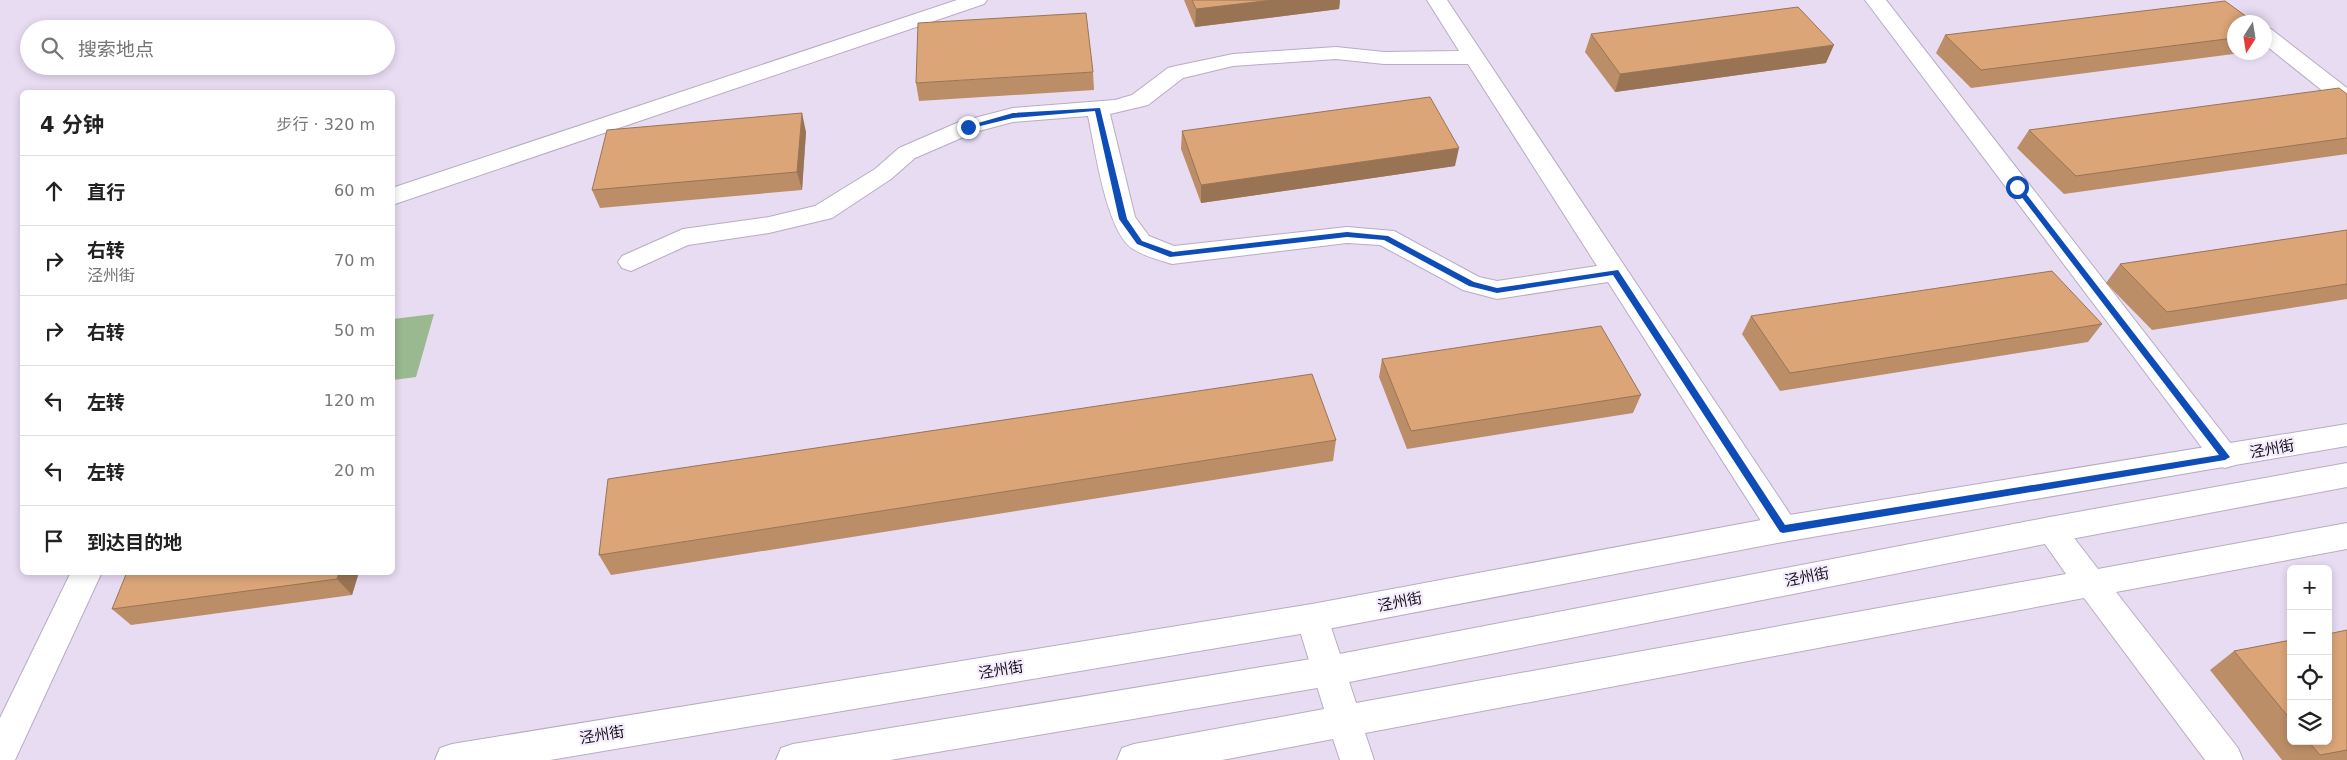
<!DOCTYPE html>
<html lang="zh">
<meta charset="utf-8">
<style>
:root{--surface:#fff;--page:#f2f2f2;--text:#222;--muted:#767676;--line:#e0e0e0}
body{margin:0;font-family:"DejaVu Sans","Noto Sans SC",sans-serif;background:var(--page);color:var(--text)}
.controls{position:absolute;right:15px;bottom:15px;display:grid;overflow:hidden;border-radius:8px;box-shadow:0 2px 8px #0003}
.controls button{width:45px;height:45px;display:grid;place-items:center;padding:0;border:0;border-bottom:1px solid var(--line);background:var(--surface);color:var(--text);font:25px sans-serif}
.compass{position:absolute;left:2227px;top:15px;width:45px;height:45px;border-radius:50%;background:var(--surface);box-shadow:0 2px 8px #0003;rotate:192deg}
.stop{position:absolute;width:15px;height:15px;margin:-11px;border:4px solid #0e4db8;border-radius:50%;background:#fff}
.stop.end{background:#0e4db8;border-color:#fff;box-shadow:0 1px 5px #0008}
.list{margin:0;padding:0;list-style:none}
h2{display:flex;justify-content:space-between;align-items:center;height:65px;margin:0;padding:0 20px;font-size:21px}
h2 small{font-size:16px;font-weight:400;color:var(--muted)}
.list li{display:grid;grid-template-columns:32px 1fr auto;gap:15px;align-items:center;box-sizing:border-box;height:70px;padding:0 20px;border-top:1px solid var(--line)}
.list b{display:block;font-size:19px;white-space:nowrap}
.list p{margin:0;font-size:16px;white-space:nowrap;color:var(--muted)}
.list em{font-size:16px;font-style:normal;color:var(--muted)}
.icon{flex:none;width:28px;height:28px;fill:none;stroke:currentColor;stroke-width:2;stroke-linecap:round;stroke-linejoin:round}
.map{position:relative;flex:none;width:2347px;height:760px;overflow:hidden}
.search{position:absolute;background:var(--surface);box-shadow:0 2px 8px #0003;left:20px;top:20px;width:375px;height:55px;display:flex;align-items:center;gap:12px;box-sizing:border-box;padding:0 18px;border-radius:28px;color:var(--muted);font-size:19px}
.panel{position:absolute;background:var(--surface);box-shadow:0 2px 8px #0003;left:20px;top:90px;width:375px;height:485px;border-radius:8px}
.map>svg:first-child{display:block}
.green{fill:#9ab990}
.lines{fill:none;stroke-linecap:round;stroke-linejoin:round}
.minor-casing{stroke:#b7acc2;stroke-width:2}
.major-casing{stroke:#b7acc2;stroke-width:2}
.minor{fill:#fff;fill-rule:evenodd}
.major{fill:#fff;fill-rule:evenodd}
.wall{fill:#bc8e67}
.shaded-wall{fill:#997454}
.building{fill:#dba578;stroke:#997454}
.route{fill:#0e4db8}
.labels{text-anchor:middle;stroke-width:4.5;stroke-linejoin:round;paint-order:stroke}
.street-label{font-size:15px;fill:#120e15;stroke:#f4ebfd}
</style>
<div class="map">
<svg width="2347" height="760" viewBox="0 0 2347 760">
<rect width="100%" height="100%" fill="#e8dcf3"/>
<path class="green" d="M434 314 416 377 393 380V319Z"/>
<g class="lines">
<defs>
<path id="minor" d="M957 0H987L984 4 392 205V188Z
M1427 0H1447L1794 520 1798 529 1794 538 1783 542 1772 538 1608 282 1497 299 1463 290 1380 245 1347 243 1172 264C1159 260 1144 256 1133 249 1106 232 1095 147 1088 116L1013 122 975 132 915 158 891 179 832 218 769 233 688 245 631 271 622 268 618 262 622 256 683 229 769 217 815 206 875 169 899 148 959 122 1013 108 1115 100 1132 95 1168 68 1176 66 1233 54 1336 47 1384 52 1459 51ZM1336 59 1384 64H1468L1597 266 1497 281 1479 277 1394 231 1347 227 1174 246 1149 236 1135 217 1110 114 1148 105 1183 78 1233 66Z
M1865 0H1886L2235 449 2239 457 2235 465 2225 468 2215 465Z
M2264 27 2271 29 2347 88V106L2339 104 2264 44Z
M2050 517 2061 521 2098 569 2347 523V549L2116 592 2238 748 2243 760H2205L2084 598 1365 733 1374 760H1340L1333 739 1222 760H1117L1122 748 1134 744 1324 709 1296 618 1301 608 1312 604 1323 608 1328 618 1356 703 2066 574 2035 530 2039 521Z
M71 572H102L15 760H0V718Z"/>
<path id="major" d="M2347 424V446L1783 542 1312 632 550 760H435L440 748 452 744 1312 604 1783 516Z
M2347 463V487L2050 543 1329 686 890 760H776L781 748 793 744 1329 656 2050 517Z"/>
</defs>
<use href="#minor" class="minor-casing"/>
<use href="#major" class="major-casing"/>
<use href="#minor" class="minor"/>
<use href="#major" class="major"/>
</g>
<path class="wall" d="M1184 0H1340L1339 9 1195 27Z
M2234 22V52H2249L1971 88 1936 53 1945 35Z
M2264 30 2269 34 2264 40Z
M1591 34 1826 63 1615 92 1585 52Z
M1093 72 1094 90 919 101 916 83Z
M2347 94V154L2064 194 2017 148 2029 130Z
M1182 131 1455 166 1201 203 1181 149Z
M806 132 802 190 600 208 592 190Z
M2347 230V299L2152 330 2106 283 2120 264Z
M1751 316 2102 324 2088 342 1780 391 1742 334Z
M1382 359 1641 395 1633 413 1407 449 1379 377Z
M1336 440 1333 461 611 575 599 555Z
M359 572 352 595 131 625 112 609Z
M2347 630V760H2282L2210 670 2234 651 2291 640V741H2328Z"/>
<path class="shaded-wall" d="M1273 0H1340L1339 9 1195 27 1196 9Z
M1834 45 1826 63 1615 92 1620 74Z
M802 113 806 132 802 190 797 172Z
M1459 148 1455 166 1201 203V185Z
M339 572H359L352 595 337 579Z"/>
<path class="building" d="M1192 0H1273L1196 9Z
M2225 1 2254 22H2234V38L1981 70 1945 35Z
M1798 7 1834 45 1620 74 1591 34Z
M1086 13 1093 72 916 83 918 23Z
M2264 30 2269 34H2264Z
M2339 88 2347 94V138L2076 176 2029 130Z
M1430 97 1459 148 1201 185 1182 131Z
M802 113 797 172 592 190 607 130Z
M2347 230V284L2167 312 2120 264Z
M2052 271 2102 324 1790 373 1751 316Z
M1601 326 1641 395 1411 431 1382 359Z
M1312 374 1336 440 599 555 608 479Z
M127 572H339L337 579 112 609Z
M2347 630V750L2320 755 2308 741H2328V634Z
M2291 640V720L2234 651Z"/>
<path class="route" d="M1100 108 1127 219 1142 241 1173 252 1347 232 1388 236 1474 282 1497 288 1618 270 1785 525 2219 455 2014 187 2020 186 2230 457 2225 460 1783 533 1780 532 1613 275 1497 293 1469 286 1384 240 1347 237 1170 257 1137 244 1119 219 1095 111 1013 118 968 129 964 127 1013 113Z"/>
<g class="labels">
<g class="street-label">
<text transform="translate(2272 449) rotate(-10)" y="5">泾州街</text>
<text transform="translate(1807 577) rotate(-11)" y="5">泾州街</text>
<text transform="translate(1400 602) rotate(-11)" y="5">泾州街</text>
<text transform="translate(1001 670) rotate(-9)" y="5">泾州街</text>
<text transform="translate(602 735) rotate(-9)" y="5">泾州街</text>
</g>
</g>
</svg>
<div class="controls">
<button>+</button>
<button>−</button>
<button><svg class="icon" aria-label="locate" viewBox="0 0 24 24"><circle cx="12" cy="12" r="6"/><path d="M12 2v4M12 18v4M2 12h4M18 12h4"/></svg></button>
<button><svg class="icon" aria-label="layers" viewBox="0 0 24 24"><path d="M12 4l9 5-9 5-9-5zM3 14l9 5 9-5"/></svg></button>
</div>
<svg class="compass" viewBox="-18 -18 36 36"><path d="M0-13l5 13h-10z" fill="#e53935"/><path d="M0 13l5-13h-10z" fill="#767676"/></svg>
<div class="stop" style="left:2017px;top:187px"></div>
<div class="stop end" style="left:968px;top:127px"></div>
<div class="search"><svg class="icon" aria-label="search" viewBox="0 0 24 24"><circle cx="10" cy="10" r="6"/><path d="M15 15l6 6"/></svg>搜索地点</div>
<section class="panel">
<h2>4 分钟<small>步行 · 320 m</small></h2>
<ul class="list">
<li><svg class="icon" aria-label="ahead" viewBox="0 0 24 24"><path d="M12 20V5M6 11l6-6 6 6"/></svg><div><b>直行</b></div><em>60 m</em></li>
<li><svg class="icon" aria-label="right" viewBox="0 0 24 24"><path d="M7 20v-9h11M14 6l5 5-5 5"/></svg><div><b>右转</b><p>泾州街</p></div><em>70 m</em></li>
<li><svg class="icon" aria-label="right" viewBox="0 0 24 24"><path d="M7 20v-9h11M14 6l5 5-5 5"/></svg><div><b>右转</b></div><em>50 m</em></li>
<li><svg class="icon" aria-label="left" viewBox="0 0 24 24"><path d="M17 20v-9H6M10 6l-5 5 5 5"/></svg><div><b>左转</b></div><em>120 m</em></li>
<li><svg class="icon" aria-label="left" viewBox="0 0 24 24"><path d="M17 20v-9H6M10 6l-5 5 5 5"/></svg><div><b>左转</b></div><em>20 m</em></li>
<li><svg class="icon" aria-label="arrive" viewBox="0 0 24 24"><path d="M6 21V4h12l-3 4 3 4H6"/></svg><div><b>到达目的地</b></div></li>
</ul>
</section>
</div>
